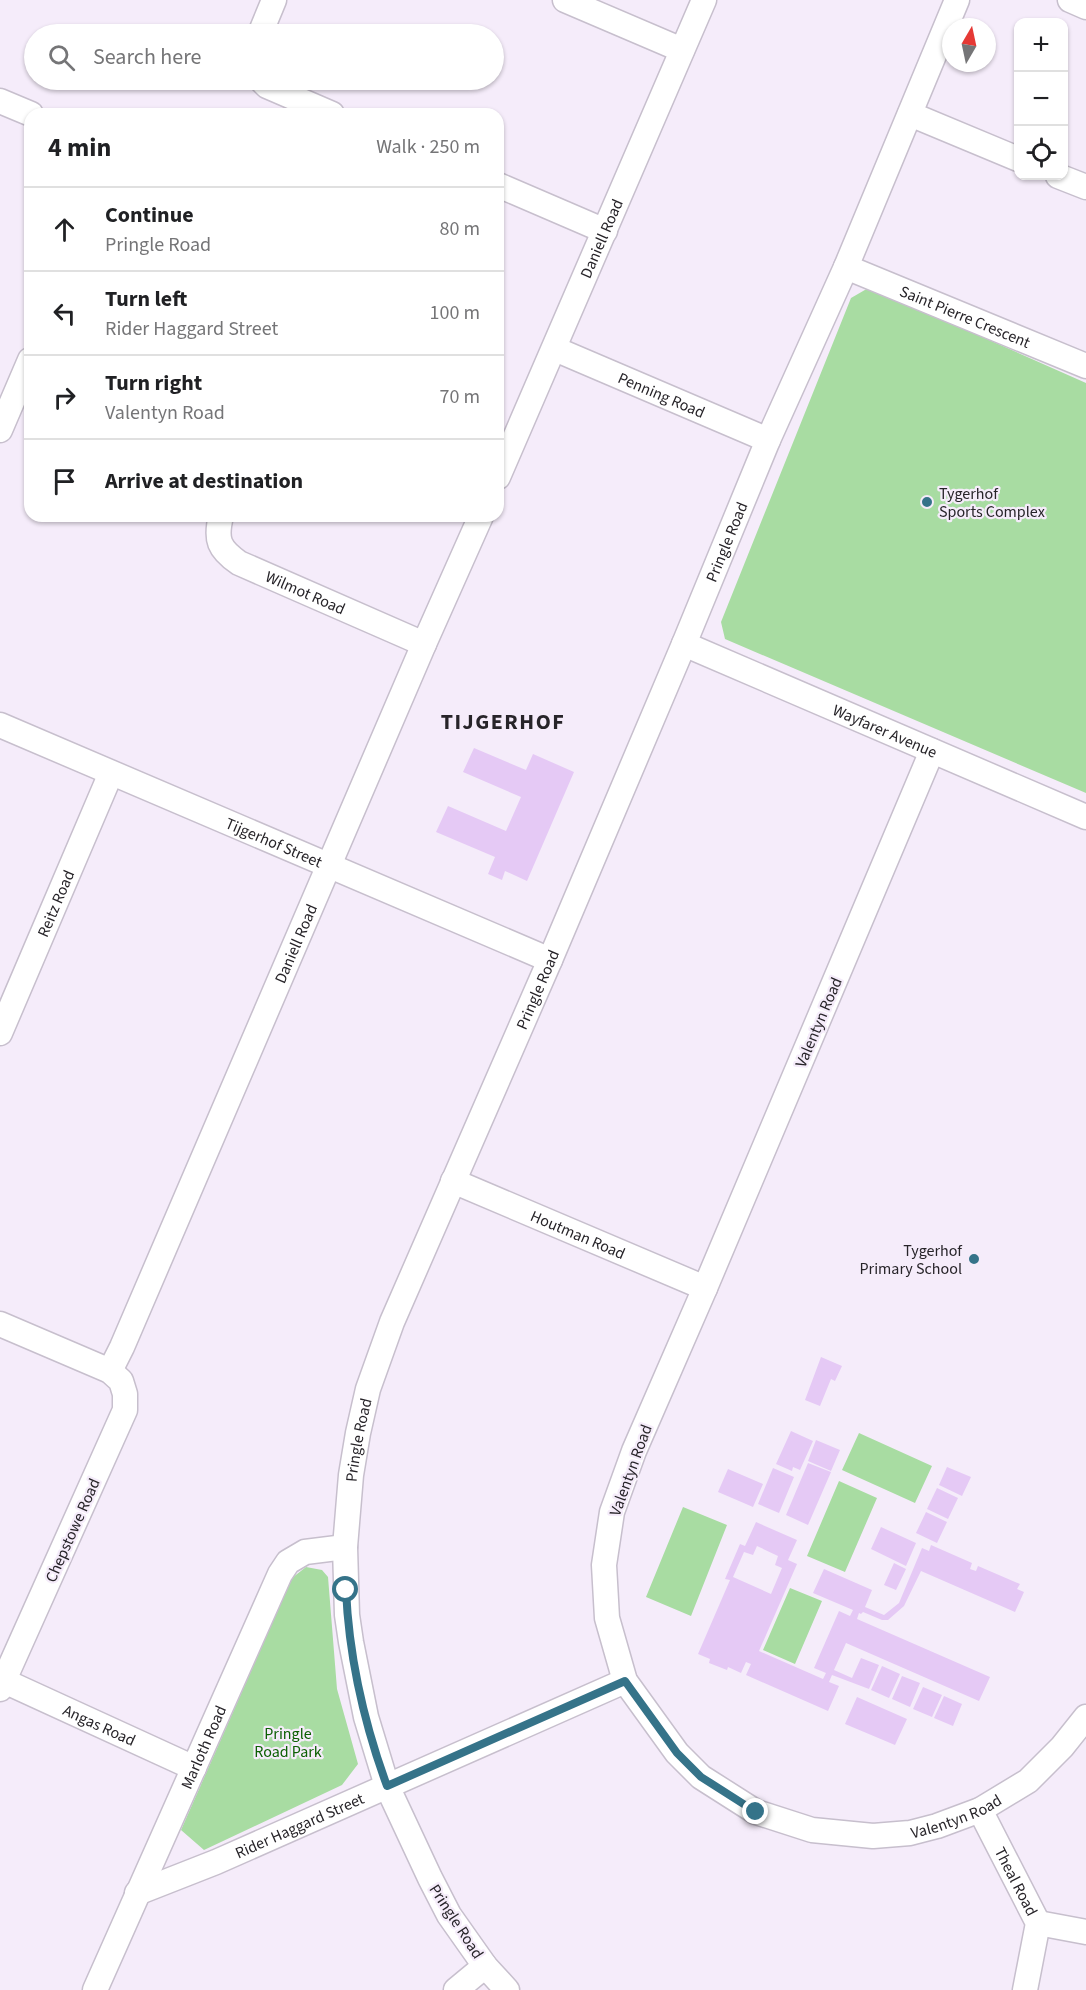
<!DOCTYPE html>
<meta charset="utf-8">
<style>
:root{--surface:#fff;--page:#f6f6f6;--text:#202124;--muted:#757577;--line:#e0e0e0}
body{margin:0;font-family:"Source Sans 3",sans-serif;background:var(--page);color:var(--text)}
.controls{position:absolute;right:18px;top:18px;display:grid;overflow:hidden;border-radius:12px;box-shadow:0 2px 4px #0004}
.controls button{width:54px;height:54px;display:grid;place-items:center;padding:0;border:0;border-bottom:2px solid var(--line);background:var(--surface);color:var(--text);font:30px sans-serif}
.compass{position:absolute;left:942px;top:18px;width:54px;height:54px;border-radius:50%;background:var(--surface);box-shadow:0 2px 4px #0004;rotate:9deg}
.stop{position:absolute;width:18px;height:18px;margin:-14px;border:4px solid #357389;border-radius:50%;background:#fff}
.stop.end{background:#357389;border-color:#fff;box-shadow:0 2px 6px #0008}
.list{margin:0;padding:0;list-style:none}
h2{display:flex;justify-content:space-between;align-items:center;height:78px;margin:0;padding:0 24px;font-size:26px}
h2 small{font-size:20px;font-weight:400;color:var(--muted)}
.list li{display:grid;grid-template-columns:39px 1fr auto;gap:18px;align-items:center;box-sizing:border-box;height:84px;padding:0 24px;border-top:2px solid var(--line)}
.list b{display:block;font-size:22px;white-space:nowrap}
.list p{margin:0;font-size:20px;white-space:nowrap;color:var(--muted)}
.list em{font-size:20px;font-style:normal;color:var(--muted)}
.icon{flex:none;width:33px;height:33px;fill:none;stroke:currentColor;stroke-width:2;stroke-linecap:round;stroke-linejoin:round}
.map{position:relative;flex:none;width:1086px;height:1990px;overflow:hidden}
.search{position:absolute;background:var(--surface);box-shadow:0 2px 4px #0004;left:24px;top:24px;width:480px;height:66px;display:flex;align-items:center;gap:15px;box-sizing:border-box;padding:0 21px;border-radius:33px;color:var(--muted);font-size:22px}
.panel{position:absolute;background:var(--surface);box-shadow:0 2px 4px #0004;left:24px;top:108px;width:480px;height:414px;border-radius:18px}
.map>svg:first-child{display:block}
.green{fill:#a8dca2}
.building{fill:#e5c9f5;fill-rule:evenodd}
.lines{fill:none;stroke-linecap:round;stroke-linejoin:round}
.minor-casing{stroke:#c7bfcd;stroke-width:27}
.minor{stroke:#fff;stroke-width:24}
.route{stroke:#357389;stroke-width:8}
.poi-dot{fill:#357389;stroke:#f5ecfa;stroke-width:2}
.labels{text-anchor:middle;stroke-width:4.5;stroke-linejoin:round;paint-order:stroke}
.street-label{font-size:16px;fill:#272429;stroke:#f5ecfa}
.poi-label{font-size:16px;fill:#272429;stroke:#f5ecfa;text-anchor:start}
.park-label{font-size:16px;fill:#0c6003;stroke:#f5ecfa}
.district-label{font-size:22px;font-weight:bold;letter-spacing:1.5px;fill:#272429;stroke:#f5ecfa}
</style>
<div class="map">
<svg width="1086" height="1990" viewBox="0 0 1086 1990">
<rect width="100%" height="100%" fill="#f5ecfa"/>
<path class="green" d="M870 287 1086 383V793L725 639 721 622 851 298Z
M859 1433 932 1466 915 1503 842 1470Z
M839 1481 877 1498 845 1572 807 1556Z
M683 1507 727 1525 691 1616 646 1597Z
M306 1567 322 1570 328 1577 337 1689 358 1764 342 1785 204 1850 181 1830 292 1578Z
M790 1588 822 1601 795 1664 763 1650Z"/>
<path class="building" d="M474 748 526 770 533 754 574 772 527 881 505 871 502 880 488 874 495 857 436 832 448 806 506 831 521 797 463 772Z
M821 1357 842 1366 835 1381 831 1379 820 1406 805 1400Z
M791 1431 813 1441 800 1470 793 1467 792 1471 776 1464Z
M816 1440 840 1450 831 1471 808 1461Z
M808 1463 831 1472 808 1525 786 1515Z
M947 1467 971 1477 962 1496 939 1485Z
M773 1468 794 1477 779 1513 758 1504Z
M728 1469 763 1484 753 1507 718 1492Z
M937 1488 958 1498 948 1519 927 1509Z
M926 1512 947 1522 937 1543 916 1533Z
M756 1522 797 1540 788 1560 797 1564 759 1651 823 1679 826 1673 814 1668 839 1611 850 1616 853 1610 813 1593 824 1569 872 1590 865 1607 884 1615 899 1603 922 1548 929 1551 931 1545 972 1563 970 1569 976 1571 978 1566 1020 1584 1017 1589 1024 1592 1015 1612 921 1571 904 1606 888 1620H882L863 1612 861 1614 859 1613 857 1619 990 1677 979 1701 846 1643 834 1670 852 1678 861 1658 879 1665 869 1689 832 1675 829 1682 839 1686 828 1711 746 1675 751 1664 746 1662 741 1673 728 1667 727 1670 709 1663 710 1659 698 1654 730 1580 725 1579 740 1544 745 1546ZM757 1546 778 1556 775 1565 782 1568 771 1594 733 1577 744 1552 753 1555Z
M881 1527 916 1543 906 1566 871 1549Z
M894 1563 906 1569 896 1590 884 1585Z
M882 1666 900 1674 889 1698 871 1690Z
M902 1676 920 1683 910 1707 892 1699Z
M923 1687 942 1695 932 1717 913 1709Z
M944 1696 962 1704 953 1726 934 1718Z
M857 1697 907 1719 895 1745 845 1724Z"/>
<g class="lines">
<defs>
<g id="minor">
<path d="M565 0 682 50"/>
<path d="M1070 0 1086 7"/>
<path d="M260 34 274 0"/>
<path d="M261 80 267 86 332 114"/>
<path d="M0 101 31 114"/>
<path d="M910 114 1018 159"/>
<path d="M1058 176 1086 187"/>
<path d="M498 185 605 231"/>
<path id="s1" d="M846 267 1086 366"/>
<path id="s2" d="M555 349 768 440"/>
<path d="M0 430 30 360"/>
<path id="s3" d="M498 477 704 0"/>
<path id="s4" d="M221 516C215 540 219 549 239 563L424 644"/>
<path id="s5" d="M684 644 1086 817"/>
<path id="s6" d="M0 725 550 960"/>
<path id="s7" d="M932 751 705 1288 634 1451 612 1512 604 1565 607 1618 625 1681 677 1753 701 1777 756 1812 812 1830 873 1836 910 1833 937 1826 980 1810 1028 1781 1062 1747 1086 1717"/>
<path id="s8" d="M0 1033 111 773"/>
<path id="s9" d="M453 1181 705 1288"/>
<path d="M0 1324 110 1371 121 1381 125 1394V1410L0 1689"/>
<path id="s10" d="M110 1371 122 1347 424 644 481 516"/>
<path id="s11" d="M4 1681 194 1768"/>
<path id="s12" d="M980 1810 1038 1923 1025 1990"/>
<path id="s13" d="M137 1893 216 1862 625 1681"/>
<path d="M1038 1923 1086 1932"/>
<path id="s14" d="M95 1990 280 1574 288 1562 305 1552 345 1547"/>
<path d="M456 1990 485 1966"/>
<path id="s15" d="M507 1990 485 1966 449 1915 430 1878 387 1786 366 1717 351 1642 347 1615 345 1547 351 1475 358 1433 368 1389 392 1322 550 960 684 644 768 440 846 267 957 0"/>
</g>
</defs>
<use href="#minor" class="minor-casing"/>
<use href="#minor" class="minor"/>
</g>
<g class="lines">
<path class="route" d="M346 1590C349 1657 364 1723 387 1786L625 1681 677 1753 701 1777 756 1812"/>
</g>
<g class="poi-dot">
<circle cx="927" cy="502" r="6"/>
<circle cx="974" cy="1259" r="6"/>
</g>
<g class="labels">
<g class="street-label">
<text dy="6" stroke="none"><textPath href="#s3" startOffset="260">Daniell Road</textPath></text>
<text dy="6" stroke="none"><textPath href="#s1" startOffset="129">Saint Pierre Crescent</textPath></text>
<text dy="6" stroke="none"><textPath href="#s2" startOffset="116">Penning Road</textPath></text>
<text dy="6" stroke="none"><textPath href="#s15" startOffset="1562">Pringle Road</textPath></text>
<text dy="6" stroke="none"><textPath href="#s4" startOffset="128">Wilmot Road</textPath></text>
<text dy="6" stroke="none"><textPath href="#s5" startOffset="219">Wayfarer Avenue</textPath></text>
<text dy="6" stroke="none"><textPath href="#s6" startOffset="298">Tijgerhof Street</textPath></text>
<text dy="6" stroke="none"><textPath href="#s8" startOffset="141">Reitz Road</textPath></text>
<text dy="6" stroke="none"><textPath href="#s10" startOffset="466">Daniell Road</textPath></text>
<text dy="6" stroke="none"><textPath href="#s15" startOffset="1076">Pringle Road</textPath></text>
<text transform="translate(818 1022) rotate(-67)" y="6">Valentyn Road</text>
<text dy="6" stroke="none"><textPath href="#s9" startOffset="136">Houtman Road</textPath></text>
<text dy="6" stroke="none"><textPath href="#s15" startOffset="590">Pringle Road</textPath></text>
<text transform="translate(630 1470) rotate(-70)" y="6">Valentyn Road</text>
<text transform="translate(72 1530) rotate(-66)" y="6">Chepstowe Road</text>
<text dy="6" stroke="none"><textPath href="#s11" startOffset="105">Angas Road</textPath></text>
<text dy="6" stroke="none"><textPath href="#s14" startOffset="266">Marloth Road</textPath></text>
<text dy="6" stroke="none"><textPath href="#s7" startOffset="1392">Valentyn Road</textPath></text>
<text dy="6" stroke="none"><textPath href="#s13" startOffset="176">Rider Haggard Street</textPath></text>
<text dy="6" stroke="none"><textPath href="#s12" startOffset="80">Theal Road</textPath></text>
<text transform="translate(457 1921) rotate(57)" y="6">Pringle Road</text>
</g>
<g class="poi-label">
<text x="939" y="499">Tygerhof<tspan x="939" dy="18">Sports Complex</tspan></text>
<text x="962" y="1256" text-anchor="end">Tygerhof<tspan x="962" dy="18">Primary School</tspan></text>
</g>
<g class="park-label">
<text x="288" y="1739">Pringle<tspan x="288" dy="18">Road Park</tspan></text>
</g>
<g class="district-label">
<text x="503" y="729">TIJGERHOF</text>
</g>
</g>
</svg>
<div class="controls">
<button>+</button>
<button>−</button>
<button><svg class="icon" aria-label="locate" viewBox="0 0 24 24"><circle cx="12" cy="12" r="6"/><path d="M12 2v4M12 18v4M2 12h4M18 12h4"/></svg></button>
</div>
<svg class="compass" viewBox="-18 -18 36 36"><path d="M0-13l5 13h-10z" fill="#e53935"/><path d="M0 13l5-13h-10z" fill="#757577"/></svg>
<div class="stop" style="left:346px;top:1590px"></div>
<div class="stop end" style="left:756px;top:1812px"></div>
<div class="search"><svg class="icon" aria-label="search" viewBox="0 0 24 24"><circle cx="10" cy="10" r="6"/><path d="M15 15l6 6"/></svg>Search here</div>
<section class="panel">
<h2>4 min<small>Walk · 250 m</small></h2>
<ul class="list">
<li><svg class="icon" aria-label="ahead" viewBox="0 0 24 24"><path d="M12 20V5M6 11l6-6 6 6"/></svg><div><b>Continue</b><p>Pringle Road</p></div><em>80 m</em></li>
<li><svg class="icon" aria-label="left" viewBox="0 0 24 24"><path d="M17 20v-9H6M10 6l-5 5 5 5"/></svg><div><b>Turn left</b><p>Rider Haggard Street</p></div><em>100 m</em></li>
<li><svg class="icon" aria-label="right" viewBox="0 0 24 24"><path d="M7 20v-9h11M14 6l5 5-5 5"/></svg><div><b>Turn right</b><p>Valentyn Road</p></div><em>70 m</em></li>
<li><svg class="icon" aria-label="arrive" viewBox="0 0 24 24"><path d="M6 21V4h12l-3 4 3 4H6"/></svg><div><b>Arrive at destination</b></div></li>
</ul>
</section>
</div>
